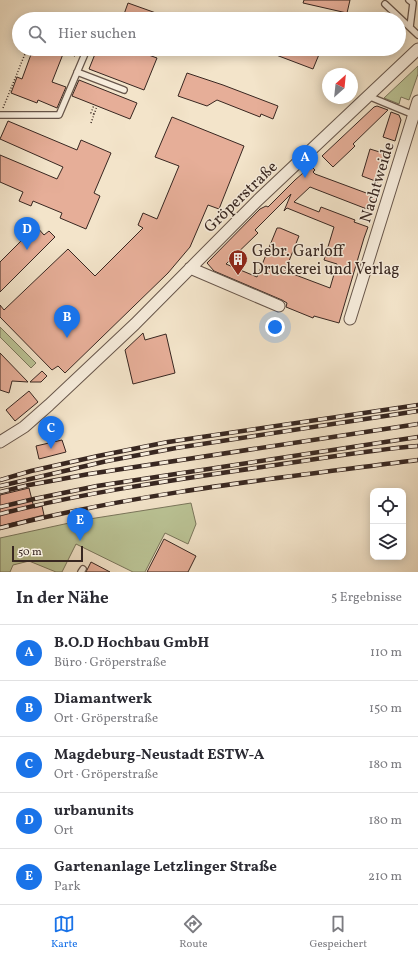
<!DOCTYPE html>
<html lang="de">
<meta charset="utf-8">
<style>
:root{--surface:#fff;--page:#f2f2f3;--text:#2b2b33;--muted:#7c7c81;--line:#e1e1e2;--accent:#1a73e8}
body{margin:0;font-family:Vollkorn,serif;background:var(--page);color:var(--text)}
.controls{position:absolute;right:12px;bottom:12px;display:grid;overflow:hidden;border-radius:8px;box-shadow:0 2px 10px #0003}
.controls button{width:36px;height:36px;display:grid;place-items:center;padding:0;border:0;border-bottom:1px solid var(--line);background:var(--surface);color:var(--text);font:20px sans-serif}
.compass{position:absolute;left:322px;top:68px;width:36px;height:36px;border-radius:50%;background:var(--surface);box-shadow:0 2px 10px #0003;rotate:27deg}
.scale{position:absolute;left:12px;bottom:10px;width:71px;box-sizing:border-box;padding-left:4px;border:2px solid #382721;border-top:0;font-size:11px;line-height:14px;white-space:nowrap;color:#382721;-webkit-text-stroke:3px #f7eddd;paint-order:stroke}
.you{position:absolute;left:275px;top:327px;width:14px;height:14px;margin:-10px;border:3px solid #fff;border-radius:50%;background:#1a73e8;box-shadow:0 0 0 6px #1a73e833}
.badge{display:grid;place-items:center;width:26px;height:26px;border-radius:50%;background:var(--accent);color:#fff;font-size:13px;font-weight:700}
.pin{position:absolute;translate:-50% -33px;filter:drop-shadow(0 1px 2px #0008)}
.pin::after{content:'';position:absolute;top:21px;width:14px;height:12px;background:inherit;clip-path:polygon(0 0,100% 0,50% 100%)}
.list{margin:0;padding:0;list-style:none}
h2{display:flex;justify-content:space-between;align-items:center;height:52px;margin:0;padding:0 16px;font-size:17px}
h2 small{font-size:13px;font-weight:400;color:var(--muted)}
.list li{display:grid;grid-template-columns:26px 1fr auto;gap:12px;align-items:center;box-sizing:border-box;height:56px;padding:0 16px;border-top:1px solid var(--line)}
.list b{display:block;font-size:15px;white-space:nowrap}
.list p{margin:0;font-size:13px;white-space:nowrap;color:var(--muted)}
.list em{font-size:13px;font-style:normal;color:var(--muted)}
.icon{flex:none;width:22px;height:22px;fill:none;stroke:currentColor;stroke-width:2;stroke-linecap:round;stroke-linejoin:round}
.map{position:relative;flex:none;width:418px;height:572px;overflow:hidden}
.search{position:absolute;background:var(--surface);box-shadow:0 2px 10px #0003;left:12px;right:12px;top:12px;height:44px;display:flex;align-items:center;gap:10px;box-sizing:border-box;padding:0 14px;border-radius:22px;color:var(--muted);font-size:15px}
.sheet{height:332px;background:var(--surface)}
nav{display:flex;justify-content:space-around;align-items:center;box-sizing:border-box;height:56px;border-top:1px solid var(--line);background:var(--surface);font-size:11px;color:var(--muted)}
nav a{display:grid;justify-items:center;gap:2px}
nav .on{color:var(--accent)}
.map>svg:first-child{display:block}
.green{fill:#bbc496;stroke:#7a765c}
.building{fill:#e6ae98;stroke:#382721;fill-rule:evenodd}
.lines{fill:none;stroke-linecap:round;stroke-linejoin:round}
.service-casing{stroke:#67564b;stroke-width:8}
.minor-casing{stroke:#67564b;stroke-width:13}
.path{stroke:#382721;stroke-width:1.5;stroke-dasharray:1 2;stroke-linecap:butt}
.service{stroke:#f7eddd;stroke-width:5.5}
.minor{stroke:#f7eddd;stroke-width:11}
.rail-casing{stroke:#382721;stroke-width:4.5}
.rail{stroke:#f7eddd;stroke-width:3;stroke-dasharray:9;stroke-linecap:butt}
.labels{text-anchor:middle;stroke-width:3;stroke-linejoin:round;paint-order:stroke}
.street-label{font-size:16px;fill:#382721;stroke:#f7eddd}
.poi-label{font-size:16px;fill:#382721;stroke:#f7eddd;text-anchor:start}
</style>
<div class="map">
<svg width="418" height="572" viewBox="0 0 418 572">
<rect width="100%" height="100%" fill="#f3e4ca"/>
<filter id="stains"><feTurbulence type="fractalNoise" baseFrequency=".005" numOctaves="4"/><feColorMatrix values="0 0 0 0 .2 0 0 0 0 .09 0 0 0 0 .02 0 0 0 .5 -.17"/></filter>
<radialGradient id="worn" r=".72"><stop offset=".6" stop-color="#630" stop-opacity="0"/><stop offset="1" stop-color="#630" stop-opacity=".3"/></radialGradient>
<path class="green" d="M418 66V74L409 100 401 97 399 104 384 98Z
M0 327 36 363 31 368 0 337Z
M191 503 196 524 188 544 165 533 145 572H133L76 544 62 572H56L29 561 13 565 10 572H0V538L83 520Z"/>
<path class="building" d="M304 0H350L347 13 303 3Z
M128 3 170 18V19H129L123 17Z
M33 49H65L52 82 66 87 57 108 38 100 37 103 11 93 17 77 22 79Z
M97 49H132L157 58 144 90 89 69Z
M263 49H311L320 52 313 69 263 50Z
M187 73 223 85 278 106 273 119 261 114 260 117 217 100 207 106 178 96Z
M79 80 137 103 130 119 72 96Z
M377 106 388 110 353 144 355 146 352 149 333 167 322 156 374 107Z
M391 112 399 115 401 120 395 141 383 137Z
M172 117 244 146 219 209 208 205 190 247 168 273 65 373 58 366 52 370 0 317V305L4 310 68 249 95 276 143 228 138 225 143 213 157 219 179 166 155 157Z
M8 121 77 150 81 140 111 153 94 193 100 196 86 229 60 218 62 213 33 201 31 206 19 201 23 192 0 182V155L57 179 63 167 0 139Z
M370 149 386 154 378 182 362 176Z
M311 166 315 170 313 172 315 174 377 197 372 211 310 187 294 202 319 212 321 207 355 220 354 222 368 227 364 238 339 323 314 316 313 318 286 307 287 303 282 300 214 271 207 263 260 209 266 206 268 207 295 180ZM291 194 284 211 287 208 334 227 324 260 337 264 330 288 285 271 299 236 280 228H277L257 277 226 264 258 233 255 230Z
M36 226 44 235 49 231 55 237 0 292V262Z
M143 333 145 340 166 334 175 373 133 384 125 350Z
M0 353 28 382 12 381 9 393 0 390Z
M42 371 47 376 41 382H30Z
M29 391 38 402 15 421 6 410Z
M62 440 66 452 39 459 36 446Z
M29 488 34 508 42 506 44 515 0 526V495Z
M164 539 196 556 188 572H147Z
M91 562 110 572H86Z"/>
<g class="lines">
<defs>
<path id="service" d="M409 0 413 3 410 27
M385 4 418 35
M77 72 124 90
M368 96 414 115
M0 115H59L87 49
M81 572 83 569"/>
<path id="minor" d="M190 268 279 306
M350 319 418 101
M0 442 24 427 49 405 135 324 258 200 418 49"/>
</defs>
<use href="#service" class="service-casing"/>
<use href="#minor" class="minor-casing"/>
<path class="path" d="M67 49 66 52 75 56
M3 108 27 49
M94 114 91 113 94 105
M91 123 97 106"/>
<use href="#service" class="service"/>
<use href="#minor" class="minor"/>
<defs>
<path id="rail" d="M0 480 31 471 98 456 168 442 418 405
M0 486 107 461 176 448 418 411
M0 492 29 485 89 474 418 424
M0 507 34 499 97 486 418 437
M0 514C86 492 174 480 262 467 314 460 366 450 418 446
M0 528C137 493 278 478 418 460"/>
</defs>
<use href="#rail" class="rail-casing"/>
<use href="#rail" class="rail"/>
</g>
<defs>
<symbol id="building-pin" viewBox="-11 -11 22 30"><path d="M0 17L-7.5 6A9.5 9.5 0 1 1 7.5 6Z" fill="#8f2418" stroke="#f7eddd"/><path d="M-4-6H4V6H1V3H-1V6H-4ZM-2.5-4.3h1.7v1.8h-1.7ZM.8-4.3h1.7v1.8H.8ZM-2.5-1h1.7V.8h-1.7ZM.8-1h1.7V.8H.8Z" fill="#fff"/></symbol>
</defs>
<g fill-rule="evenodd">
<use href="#building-pin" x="227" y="248" width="22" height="30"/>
</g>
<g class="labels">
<g class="street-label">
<text transform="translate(376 182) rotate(-73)" y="6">Nachtweide</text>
<text transform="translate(240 196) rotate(-44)" y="6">Gröperstraße</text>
</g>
<g class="poi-label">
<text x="252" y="256">Gebr. Garloff<tspan x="252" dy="18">Druckerei und Verlag</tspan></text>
</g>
</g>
<rect width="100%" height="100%" filter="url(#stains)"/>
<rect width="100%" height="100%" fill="url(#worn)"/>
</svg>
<div class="controls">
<button><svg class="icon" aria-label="locate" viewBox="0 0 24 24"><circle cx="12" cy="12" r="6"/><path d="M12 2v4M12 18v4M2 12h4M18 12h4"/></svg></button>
<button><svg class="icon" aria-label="layers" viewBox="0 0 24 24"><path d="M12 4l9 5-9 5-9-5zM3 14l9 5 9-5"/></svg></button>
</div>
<svg class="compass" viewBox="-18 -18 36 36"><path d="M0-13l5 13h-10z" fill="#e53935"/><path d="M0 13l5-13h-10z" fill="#7c7c81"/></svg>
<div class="scale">50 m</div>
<div class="you"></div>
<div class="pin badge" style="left:305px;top:178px">A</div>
<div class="pin badge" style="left:67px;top:338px">B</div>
<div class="pin badge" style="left:51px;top:449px">C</div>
<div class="pin badge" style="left:27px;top:250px">D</div>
<div class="pin badge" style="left:80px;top:541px">E</div>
<div class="search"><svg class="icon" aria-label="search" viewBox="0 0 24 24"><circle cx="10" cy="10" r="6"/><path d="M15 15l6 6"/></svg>Hier suchen</div>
</div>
<section class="sheet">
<h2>In der Nähe<small>5 Ergebnisse</small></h2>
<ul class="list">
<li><span class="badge">A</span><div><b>B.O.D Hochbau GmbH</b><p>Büro · Gröperstraße</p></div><em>110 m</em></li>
<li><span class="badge">B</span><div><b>Diamantwerk</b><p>Ort · Gröperstraße</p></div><em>150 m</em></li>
<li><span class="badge">C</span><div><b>Magdeburg-Neustadt ESTW-A</b><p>Ort · Gröperstraße</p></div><em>180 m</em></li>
<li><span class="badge">D</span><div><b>urbanunits</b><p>Ort</p></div><em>180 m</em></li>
<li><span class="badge">E</span><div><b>Gartenanlage Letzlinger Straße</b><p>Park</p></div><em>210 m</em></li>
</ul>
</section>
<nav>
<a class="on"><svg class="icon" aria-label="map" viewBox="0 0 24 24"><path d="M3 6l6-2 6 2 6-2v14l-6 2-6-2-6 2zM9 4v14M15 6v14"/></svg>Karte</a>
<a><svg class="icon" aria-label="directions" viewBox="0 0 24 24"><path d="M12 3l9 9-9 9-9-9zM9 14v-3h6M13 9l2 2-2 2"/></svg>Route</a>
<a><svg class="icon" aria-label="saved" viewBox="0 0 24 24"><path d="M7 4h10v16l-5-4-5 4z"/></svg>Gespeichert</a>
</nav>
